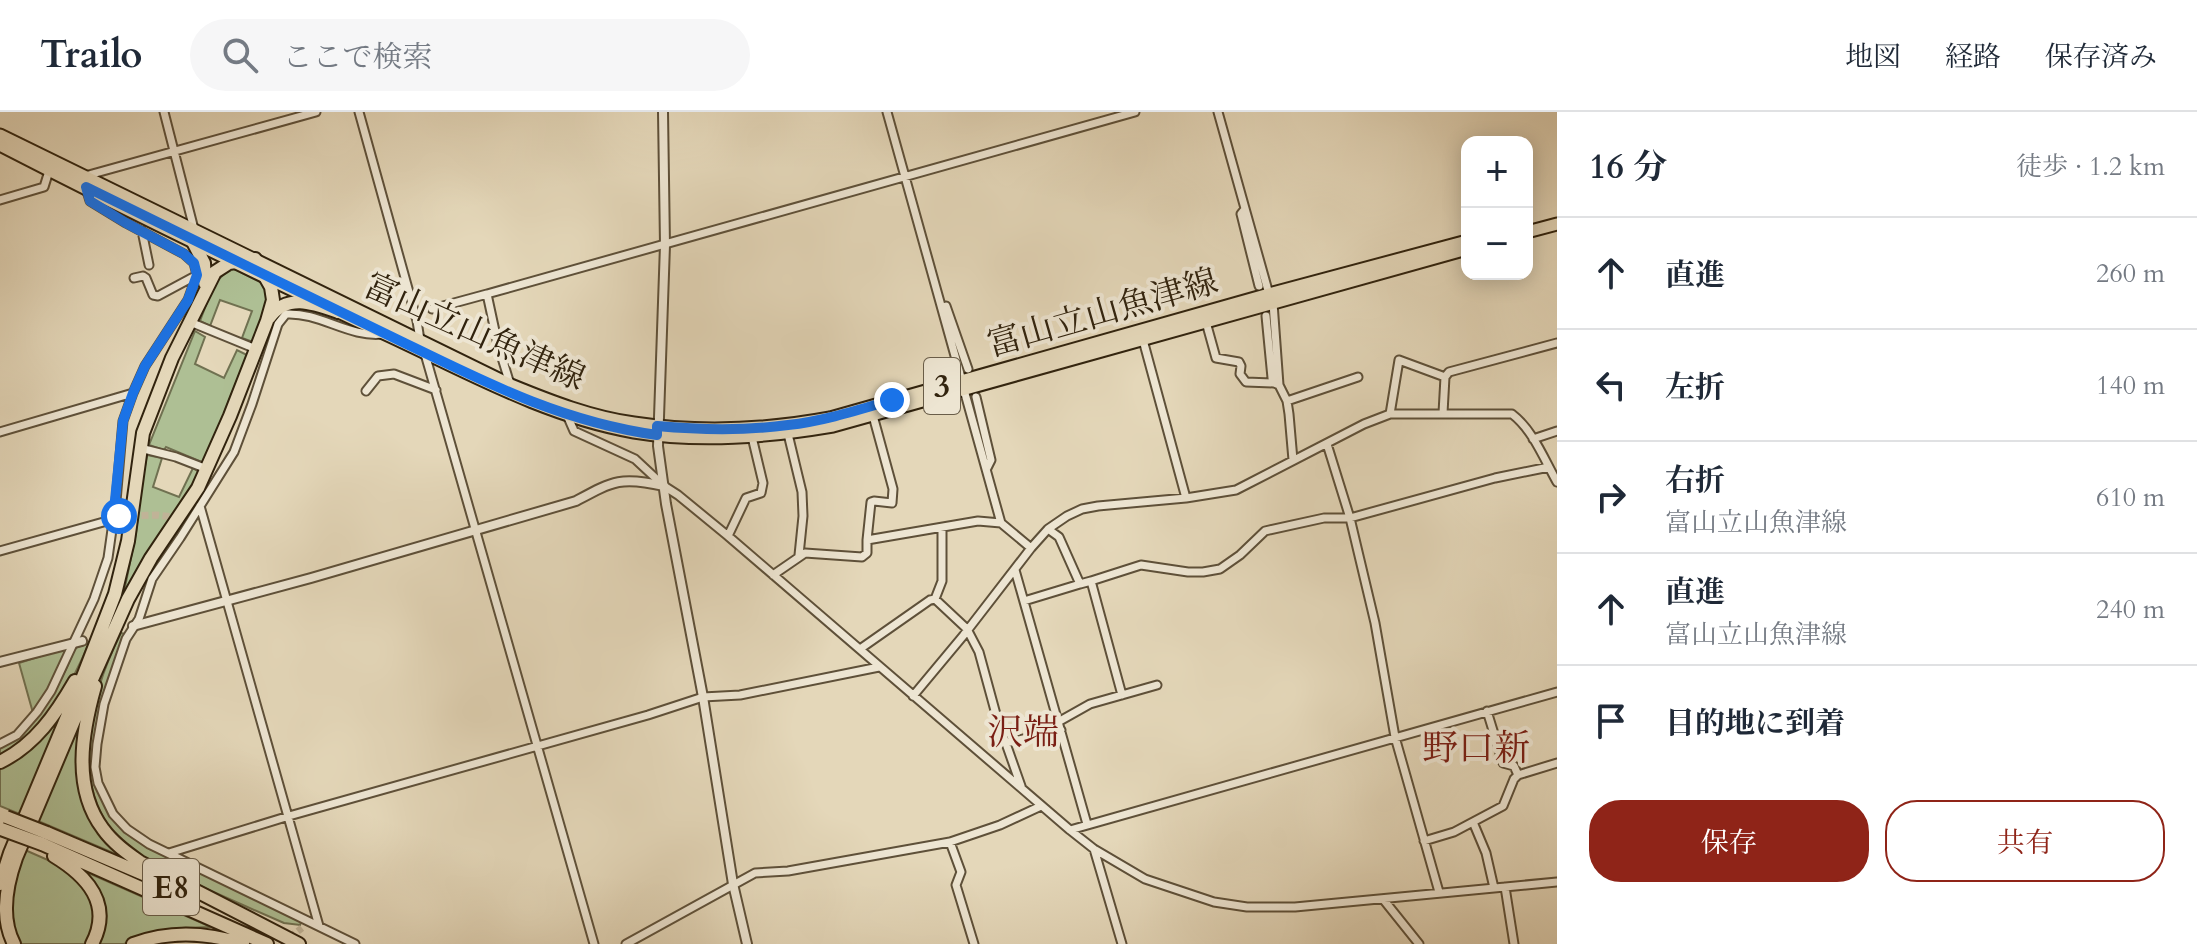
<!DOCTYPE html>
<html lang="ja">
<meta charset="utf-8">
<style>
:root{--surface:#fff;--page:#f6f6f7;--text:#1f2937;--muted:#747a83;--line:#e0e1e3;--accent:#8f2418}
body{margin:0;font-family:Cardo,"Noto Serif JP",serif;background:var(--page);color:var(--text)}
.controls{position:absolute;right:24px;top:24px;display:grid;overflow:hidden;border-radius:16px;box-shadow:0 4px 20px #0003}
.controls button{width:72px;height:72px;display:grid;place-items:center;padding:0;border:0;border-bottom:2px solid var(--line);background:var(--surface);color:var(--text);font:40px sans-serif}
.stop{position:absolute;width:24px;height:24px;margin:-18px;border:6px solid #1a73e8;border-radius:50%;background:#fff}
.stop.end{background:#1a73e8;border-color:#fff;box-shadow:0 2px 8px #0008}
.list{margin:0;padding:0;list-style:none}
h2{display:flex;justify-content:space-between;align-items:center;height:104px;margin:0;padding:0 32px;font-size:34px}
h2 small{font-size:26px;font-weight:400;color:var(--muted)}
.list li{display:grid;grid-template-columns:52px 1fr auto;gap:24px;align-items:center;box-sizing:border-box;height:112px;padding:0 32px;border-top:2px solid var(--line)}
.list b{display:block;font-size:30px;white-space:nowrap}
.list p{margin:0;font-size:26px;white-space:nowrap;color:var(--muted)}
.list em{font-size:26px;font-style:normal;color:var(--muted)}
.actions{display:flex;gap:16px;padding:24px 32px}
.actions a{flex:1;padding:18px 0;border:2px solid var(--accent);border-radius:32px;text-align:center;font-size:28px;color:var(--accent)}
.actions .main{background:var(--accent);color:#fff}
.icon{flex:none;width:44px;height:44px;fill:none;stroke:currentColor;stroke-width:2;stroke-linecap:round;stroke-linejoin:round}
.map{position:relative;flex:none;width:1557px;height:832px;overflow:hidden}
header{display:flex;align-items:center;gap:48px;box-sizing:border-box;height:112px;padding:0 40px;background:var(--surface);border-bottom:2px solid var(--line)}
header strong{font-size:38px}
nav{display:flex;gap:44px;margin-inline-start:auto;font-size:28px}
.search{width:560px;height:72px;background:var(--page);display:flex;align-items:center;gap:20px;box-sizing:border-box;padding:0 28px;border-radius:44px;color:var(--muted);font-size:30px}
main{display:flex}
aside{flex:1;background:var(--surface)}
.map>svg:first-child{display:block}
.grass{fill:#aebf94;stroke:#707151;stroke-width:2}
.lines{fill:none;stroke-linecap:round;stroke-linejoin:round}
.minor-tunnel{stroke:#c0b397;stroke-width:7;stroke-dasharray:7 3.5;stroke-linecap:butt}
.minor-casing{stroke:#5e5039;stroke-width:11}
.tertiary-casing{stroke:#5e5039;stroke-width:12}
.primary-casing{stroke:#31230e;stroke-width:15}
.motorway-casing{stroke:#31230e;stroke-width:16}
.minor{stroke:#ede5d2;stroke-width:7}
.tertiary{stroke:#ede5d2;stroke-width:8}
.primary{stroke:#e4d7b9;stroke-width:11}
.motorway{stroke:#e4d7b9;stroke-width:12}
.motorway-bridge-casing{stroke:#31230e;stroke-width:16;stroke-linecap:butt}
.motorway-bridge{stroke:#e4d7b9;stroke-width:12}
.route{stroke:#1a73e8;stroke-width:10}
.labels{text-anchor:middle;stroke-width:8;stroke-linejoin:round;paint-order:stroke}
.shield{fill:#ede5d2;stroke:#695d49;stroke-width:2}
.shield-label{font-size:32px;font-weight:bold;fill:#31230e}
.street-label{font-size:34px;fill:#31230e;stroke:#ede5d2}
.neighbourhood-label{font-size:36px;fill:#7a1f14;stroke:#ede5d2}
</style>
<header>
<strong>Trailo</strong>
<div class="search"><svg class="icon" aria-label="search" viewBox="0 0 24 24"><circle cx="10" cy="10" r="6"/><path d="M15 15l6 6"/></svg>ここで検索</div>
<nav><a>地図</a><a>経路</a><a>保存済み</a></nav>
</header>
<main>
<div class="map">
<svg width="1557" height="832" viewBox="0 0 1557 832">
<rect width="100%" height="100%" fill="#e4d7b9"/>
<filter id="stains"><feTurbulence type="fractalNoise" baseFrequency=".0025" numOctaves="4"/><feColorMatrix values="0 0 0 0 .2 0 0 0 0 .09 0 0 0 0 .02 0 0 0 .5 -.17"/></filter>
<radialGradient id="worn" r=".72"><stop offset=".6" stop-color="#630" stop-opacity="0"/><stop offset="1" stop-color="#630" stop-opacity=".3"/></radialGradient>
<path class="grass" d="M231 155 264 172 270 183 253 230 242 226 252 199 220 188 210 214 200 209 214 172Z
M195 219 205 225 195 252 224 266 237 238 247 243 204 351 166 335 164 338 149 333Z
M147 343 162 346 153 375 179 385 193 356 199 360 187 383 123 485 136 421 141 376Z
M121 521 125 522C114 555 98 590 95 624 92 649 100 688 114 708 123 720 136 728 148 736L302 808 300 813 284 811C254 798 224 785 194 771 169 760 139 748 120 728 67 673 90 582 121 521Z
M89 531C75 565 54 602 27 627 19 634 9 639 0 645V635C13 625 29 615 39 603 55 583 66 559 75 536Z
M69 535 47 582 33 601 19 551Z
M70 588 22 703 0 694V655Z
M83 597V687L125 746 38 709Z
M25 738 64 755 94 786 97 802 86 832H21C1 804 15 768 25 738Z
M84 759 211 815 182 816 153 821 124 832H98C111 799 107 785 84 759Z"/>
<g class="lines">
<path class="minor-tunnel" d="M131 404 157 403 189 407
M281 832 302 816"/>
<defs>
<path id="minor" d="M164 0 194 117
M359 0 417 209 420 228
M887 0 962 269
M1218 0 1269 182
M85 64 316 0
M0 88 44 75 49 59
M1245 97 1241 102 1259 174
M142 119 149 153
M134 166 143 164 146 166 153 183 158 184 197 163
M1273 191 1279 273
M946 194 968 257
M432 197 487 182
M1266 204 1272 266 1274 271 1279 273 1287 289 1289 302 1293 348
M190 210 256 237
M1206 210 1216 246 1239 250 1241 254 1240 262 1246 270 1274 271
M1143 228 1186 386
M425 242 594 832
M510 272 498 233 487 182 1135 0
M964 278 1001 411 1031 436
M366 279 378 264 394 262 436 278
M976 285 991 348 987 356
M1287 289 1358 265
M1443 301 1445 265 1449 260 1557 231
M1390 302 1399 248 1445 265
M567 303 574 319 635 347 664 374 678 383 728 424 1070 718 1094 737 1145 767 1214 790 1247 795H1295L1557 770
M0 320 133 281
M788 322 802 380 803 404 799 443
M1533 327 1557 319
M1327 332 1350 406 1375 511 1395 625 1439 780
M140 336 176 345 207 357
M200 394 319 814
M728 424 746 386 761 381 763 371 752 325
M867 428 871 390 874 389 892 391 893 377 872 300
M0 439 125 404
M1015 458 1087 712
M773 463 805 441 862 445 867 441V428L978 409 1001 411
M1091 469 1141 453 1188 460H1203L1220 457 1240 443 1265 419 1324 406H1350L1495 366 1549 355
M1080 472 1091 469 1122 583
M935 487 967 517 979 540 997 606 1021 674
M1024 489 1080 472 1059 425 1048 417
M860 537 930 488 935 487 942 469V416
M913 584 963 524 1031 436 1048 417 1067 404 1082 397 1098 394 1186 386 1236 378 1364 312 1390 302H1512C1533 318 1544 347 1557 370
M1487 599 1503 651 1514 654 1518 663
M1058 610 1090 592 1157 573
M1006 631 1061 618
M0 632 17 623 37 600 51 579 94 487 108 446 116 389 123 309 133 281 145 254 188 188 197 163 194 151 184 142 126 111 90 89 86 76
M1473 710 1486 741 1494 776
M1070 718 1557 580
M1424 729 1454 720 1503 694 1514 667 1518 663 1557 651
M950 730 961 760 956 773 974 832
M1094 737 1122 832
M169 741 289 704 648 603 703 585 740 583 879 555
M1505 775 1514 832
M1383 787 1419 832
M355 832 149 732 127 717 113 702 98 671 95 655 97 632 104 592 126 527 139 507 152 467 180 426 234 340 252 292 278 212 286 202C320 200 349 226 383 222
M626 832 755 761 788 759 950 730 1000 713 1041 694"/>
<path id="tertiary" d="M663 0 665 133 658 334 666 392 703 585 733 772 747 832
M133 514 311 466 576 389C613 369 621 364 664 374
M0 550 82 529"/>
<path id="primary" d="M0 23 511 273C550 289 591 305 634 311 700 321 765 318 830 306L1269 182 1467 129
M0 33C126 98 253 160 381 220 464 258 543 304 634 320 701 331 767 325 833 314L1467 137
M1527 120 1557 112"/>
<path id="motorway" d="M192 128 204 151 205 171
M269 206C287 181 313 191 338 200
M95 574C82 620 72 676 103 717 113 731 127 741 140 750L299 832
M0 650C35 633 56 602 75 569
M47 721 162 770
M42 732 267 832
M54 744C87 764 113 792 92 832
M0 772 10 741 74 588 115 482 128 429 143 321 172 246 215 160 229 151 255 147 271 175 273 188 267 209 230 304 198 376 151 446 128 487 81 592 16 746C6 774 0 805 14 832
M133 832C170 818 206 820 243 832"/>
</defs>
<use href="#minor" class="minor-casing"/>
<use href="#tertiary" class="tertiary-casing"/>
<use href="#primary" class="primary-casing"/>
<use href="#motorway" class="motorway-casing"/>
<use href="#minor" class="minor"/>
<use href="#tertiary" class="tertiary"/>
<use href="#primary" class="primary"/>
<use href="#motorway" class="motorway"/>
<defs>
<path id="motorway-bridge" d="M6 705 47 721
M1 717 42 732"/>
</defs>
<use href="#motorway-bridge" class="motorway-bridge-casing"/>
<use href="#motorway-bridge" class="motorway-bridge"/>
</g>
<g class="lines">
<path class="route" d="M119 404 113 408 123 309 133 281 145 254 188 188 197 163 194 151 184 142 126 111 90 89 86 75C186 125 286 173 386 222 477 266 556 309 657 323V314C701 318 744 319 788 313 824 309 858 298 892 288"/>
</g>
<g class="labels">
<g class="shield">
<rect x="924" y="246" width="36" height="56" rx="6"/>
<rect x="143" y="747" width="56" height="56" rx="6"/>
</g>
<g class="shield-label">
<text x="942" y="285">3</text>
<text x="171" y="786">E8</text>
</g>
<g class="street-label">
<text transform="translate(1102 200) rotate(-16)" y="12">富山立山魚津線</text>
<text transform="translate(475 219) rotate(24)" y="12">富山立山魚津線</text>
</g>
<g class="neighbourhood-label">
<text x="1023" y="632">沢端</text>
<text x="1476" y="648">野口新</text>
</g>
</g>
<rect width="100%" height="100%" filter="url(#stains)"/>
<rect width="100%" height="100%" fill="url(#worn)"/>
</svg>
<div class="controls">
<button>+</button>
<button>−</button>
</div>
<div class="stop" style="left:119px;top:404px"></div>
<div class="stop end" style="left:892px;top:288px"></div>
</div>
<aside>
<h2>16 分<small>徒歩 · 1.2 km</small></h2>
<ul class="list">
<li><svg class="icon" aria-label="ahead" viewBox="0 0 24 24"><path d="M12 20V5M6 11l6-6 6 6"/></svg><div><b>直進</b></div><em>260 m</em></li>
<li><svg class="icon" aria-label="left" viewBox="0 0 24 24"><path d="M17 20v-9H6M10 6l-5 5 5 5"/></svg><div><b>左折</b></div><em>140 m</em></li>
<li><svg class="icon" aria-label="right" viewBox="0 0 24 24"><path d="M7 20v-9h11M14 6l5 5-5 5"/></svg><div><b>右折</b><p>富山立山魚津線</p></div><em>610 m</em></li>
<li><svg class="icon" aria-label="ahead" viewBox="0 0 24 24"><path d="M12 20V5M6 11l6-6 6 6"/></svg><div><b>直進</b><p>富山立山魚津線</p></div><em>240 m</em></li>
<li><svg class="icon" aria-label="arrive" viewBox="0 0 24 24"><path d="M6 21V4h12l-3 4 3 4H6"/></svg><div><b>目的地に到着</b></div></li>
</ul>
<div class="actions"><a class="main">保存</a><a>共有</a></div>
</aside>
</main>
